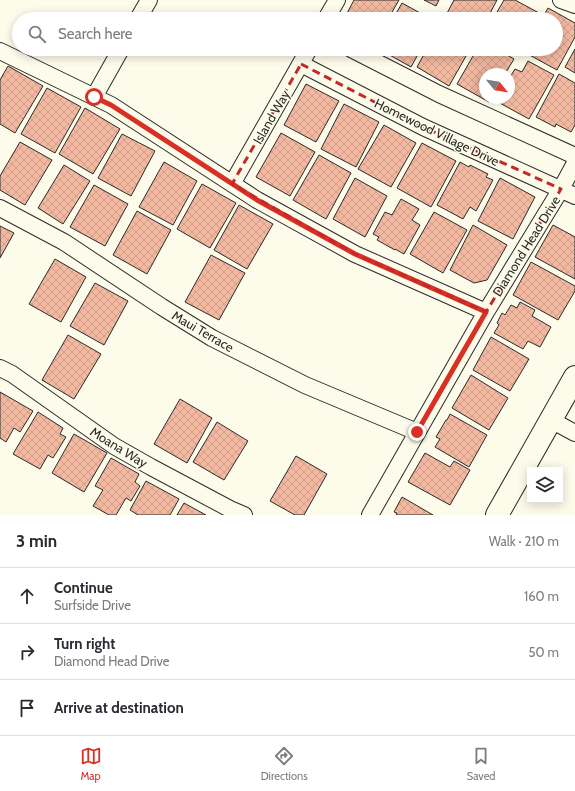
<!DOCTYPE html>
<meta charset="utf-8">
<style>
:root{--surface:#fff;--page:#f7f7f7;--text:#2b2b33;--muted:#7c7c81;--line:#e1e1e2;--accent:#d93025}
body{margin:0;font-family:Cabin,sans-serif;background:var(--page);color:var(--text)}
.controls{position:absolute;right:12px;bottom:12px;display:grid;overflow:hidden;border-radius:0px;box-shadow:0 2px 10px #0003}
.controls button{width:36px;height:36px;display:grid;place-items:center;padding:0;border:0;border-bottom:1px solid var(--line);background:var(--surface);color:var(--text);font:20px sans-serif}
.compass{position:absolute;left:479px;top:68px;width:36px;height:36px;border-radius:50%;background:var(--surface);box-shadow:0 2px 10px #0003;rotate:120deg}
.stop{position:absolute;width:12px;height:12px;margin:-9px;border:3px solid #d93025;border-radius:50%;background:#fff}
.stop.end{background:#d93025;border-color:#fff;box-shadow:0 1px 4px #0008}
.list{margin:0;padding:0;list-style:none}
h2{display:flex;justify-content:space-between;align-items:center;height:52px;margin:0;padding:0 16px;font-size:17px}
h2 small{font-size:13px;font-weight:400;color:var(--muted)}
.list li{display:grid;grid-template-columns:26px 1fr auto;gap:12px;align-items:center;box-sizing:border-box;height:56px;padding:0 16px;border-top:1px solid var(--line)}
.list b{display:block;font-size:15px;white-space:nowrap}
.list p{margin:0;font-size:13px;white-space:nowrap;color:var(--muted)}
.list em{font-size:13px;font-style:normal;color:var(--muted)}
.icon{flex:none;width:22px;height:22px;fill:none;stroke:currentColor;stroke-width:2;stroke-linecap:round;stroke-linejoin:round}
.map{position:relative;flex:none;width:575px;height:515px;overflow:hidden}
.search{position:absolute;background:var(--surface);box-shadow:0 2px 10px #0003;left:12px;right:12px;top:12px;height:44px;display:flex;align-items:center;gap:10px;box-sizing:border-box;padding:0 14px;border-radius:22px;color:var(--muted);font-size:15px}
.sheet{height:220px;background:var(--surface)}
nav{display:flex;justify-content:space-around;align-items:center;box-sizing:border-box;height:56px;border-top:1px solid var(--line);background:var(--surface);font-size:11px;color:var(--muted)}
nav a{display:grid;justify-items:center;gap:2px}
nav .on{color:var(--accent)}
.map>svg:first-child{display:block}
.building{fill:url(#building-cross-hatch);stroke:#2b2b2b}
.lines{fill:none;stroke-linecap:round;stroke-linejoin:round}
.street-casing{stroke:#2b2b2b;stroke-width:18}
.secondary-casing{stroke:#2b2b2b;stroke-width:24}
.street{stroke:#fdfbea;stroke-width:16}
.secondary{stroke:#fdfbea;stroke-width:22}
.route{stroke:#d93025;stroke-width:5}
.marked{fill:none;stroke:#c62828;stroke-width:3;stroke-dasharray:8 5;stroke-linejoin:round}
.labels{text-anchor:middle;stroke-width:3;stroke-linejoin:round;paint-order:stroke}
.street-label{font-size:13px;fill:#2b2b2b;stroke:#fdfbea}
</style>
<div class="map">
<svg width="575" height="515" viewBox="0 0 575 515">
<defs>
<pattern id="building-cross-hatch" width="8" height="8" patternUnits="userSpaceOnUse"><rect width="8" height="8" fill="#f2b8a0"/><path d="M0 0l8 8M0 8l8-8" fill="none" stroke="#d09e8a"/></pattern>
</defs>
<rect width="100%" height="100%" fill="#fdfbea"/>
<path class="building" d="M354 0H399L388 19H344Z
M424 0H439L436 6Z
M454 0H497L487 19H448L445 17Z
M504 0H515L539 13 536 19H493Z
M402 3 431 19H393Z
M548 8 575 23V37L557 70 524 52 526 49H556V19H542Z
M379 49H421L411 67Z
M427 49H470L449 86 417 67Z
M477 49H497L514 59 505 74H485V98H492L489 102 457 84Z
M575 49V73L565 67Z
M528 61 554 75 529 119 496 101 498 98H509V79L515 69 522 72Z
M8 66 43 86 15 133 0 124V80Z
M559 74 575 83V125L571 132 556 124 555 127 536 117Z
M306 84 339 101 316 142 284 125Z
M47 88 81 107 55 153 21 134Z
M344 104 379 122 356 167 321 149Z
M85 108 120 129 93 174 59 154Z
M384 125 416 143 391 187 358 169Z
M281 133 315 152 290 196 256 177Z
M122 134 155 151 131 196 98 178Z
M20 142 52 160 25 205 0 190V176Z
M422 143 456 161 431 207 397 188Z
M319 155 351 173 326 219 293 200Z
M164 162 197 181 173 225 139 207Z
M460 162 469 167 470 165 488 174 486 177 493 180 476 211 470 207 463 219 437 205Z
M64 165 90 181 63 224 38 208Z
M355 178 387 196 365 237 333 219Z
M500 178 535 197 513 239 478 221Z
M202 184 236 203 210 248 177 229Z
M94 185 128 204 105 246 70 227Z
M401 199 419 209 412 220 420 225 404 254 395 249V250L377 240 379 237 373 234 385 212 392 215Z
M239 205 273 224 247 269 214 250Z
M137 211 171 230 147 274 113 255Z
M434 212 467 230 443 273 410 254Z
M473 225 507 245 487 280 474 283 450 270Z
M553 225 575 237V279L535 257Z
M0 226 14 233 0 258Z
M211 255 245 273 219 320 185 302Z
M55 259 86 277 61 322 29 304Z
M531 262 575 286V291L558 320 513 295Z
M95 283 128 301 104 345 70 326Z
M520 302 535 310 532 316 551 327 540 347 528 341 523 349 494 333 499 325 497 323 502 313 505 315 511 305 517 308Z
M68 335 101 354 74 399 42 380Z
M491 337 529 359 510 391 473 370Z
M471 375 508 398 489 430 452 408Z
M0 392 33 411 20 432 14 428 6 442 0 438Z
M180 399 212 418 187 463 154 444Z
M38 412 63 428 60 434 66 437 53 458 48 455 40 469 13 454Z
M450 414 487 435 469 467 435 447 440 439 436 437 446 420H447Z
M217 422 248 441 224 480 193 462Z
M74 434 107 453 84 492 52 473Z
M425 453 450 467 454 461 470 470 450 505 408 482Z
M296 456 327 474 304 515H295L270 501Z
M111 458 139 474 135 482 140 486 131 501 126 498 116 515H109L93 506 103 490 95 486Z
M146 481 179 499 170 515H138L130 510Z
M402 497 433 515H396L397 513 394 512Z
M184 503 206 515H177Z"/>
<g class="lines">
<defs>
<path id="street" d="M561 0 575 5
M138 19 149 0
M326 19 337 0
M351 49 439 94 575 156
M0 51 111 105 257 200 355 254 486 312
M301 64 423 127 575 196
M94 97 121 49
M232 184 309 49
M0 208 64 242 162 307 212 338 305 385 417 432
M0 368 12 374 114 446 151 467 230 509 244 515
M551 420 575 433
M370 515 486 312 561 189 575 163"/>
<path id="secondary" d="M497 515 575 377"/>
</defs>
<use href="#street" class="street-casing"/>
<use href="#secondary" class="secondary-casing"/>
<use href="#street" class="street"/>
<use href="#secondary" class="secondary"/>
</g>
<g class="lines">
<path class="route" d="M94 97 111 105 257 200 355 254 486 312 417 432"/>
</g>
<path class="marked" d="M301 64 423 127 561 189 486 312 355 254 232 184Z"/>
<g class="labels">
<g class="street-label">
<text transform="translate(271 117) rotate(-60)" y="5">Island Way</text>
<text transform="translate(437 132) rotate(26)" y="5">Homewood Village Drive</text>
<text transform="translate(526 246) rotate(-58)" y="5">Diamond Head Drive</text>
<text transform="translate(203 331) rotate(30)" y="5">Maui Terrace</text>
<text transform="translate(119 447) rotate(32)" y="5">Moana Way</text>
</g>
</g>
</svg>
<div class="controls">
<button><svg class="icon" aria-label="layers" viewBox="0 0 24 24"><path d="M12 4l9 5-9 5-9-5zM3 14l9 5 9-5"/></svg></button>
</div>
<svg class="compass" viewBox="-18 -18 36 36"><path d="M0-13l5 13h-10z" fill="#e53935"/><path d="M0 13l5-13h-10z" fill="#7c7c81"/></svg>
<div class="stop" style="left:94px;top:97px"></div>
<div class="stop end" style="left:417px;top:432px"></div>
<div class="search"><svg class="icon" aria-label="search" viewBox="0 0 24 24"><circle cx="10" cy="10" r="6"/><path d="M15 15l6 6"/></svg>Search here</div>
</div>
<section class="sheet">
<h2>3 min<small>Walk · 210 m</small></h2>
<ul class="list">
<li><svg class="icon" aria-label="ahead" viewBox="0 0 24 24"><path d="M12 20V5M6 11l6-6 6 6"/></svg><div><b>Continue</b><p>Surfside Drive</p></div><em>160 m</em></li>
<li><svg class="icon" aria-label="right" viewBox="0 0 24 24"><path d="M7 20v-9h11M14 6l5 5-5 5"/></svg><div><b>Turn right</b><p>Diamond Head Drive</p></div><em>50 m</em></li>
<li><svg class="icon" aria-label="arrive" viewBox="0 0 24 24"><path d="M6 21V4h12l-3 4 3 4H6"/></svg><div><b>Arrive at destination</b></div></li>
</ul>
</section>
<nav>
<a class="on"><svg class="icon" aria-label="map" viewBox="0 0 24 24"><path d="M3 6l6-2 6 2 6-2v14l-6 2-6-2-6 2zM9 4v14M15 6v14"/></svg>Map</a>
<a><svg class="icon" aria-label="directions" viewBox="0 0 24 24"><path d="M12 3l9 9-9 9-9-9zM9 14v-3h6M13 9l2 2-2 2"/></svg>Directions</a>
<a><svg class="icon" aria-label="saved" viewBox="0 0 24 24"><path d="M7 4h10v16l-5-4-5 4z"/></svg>Saved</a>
</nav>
